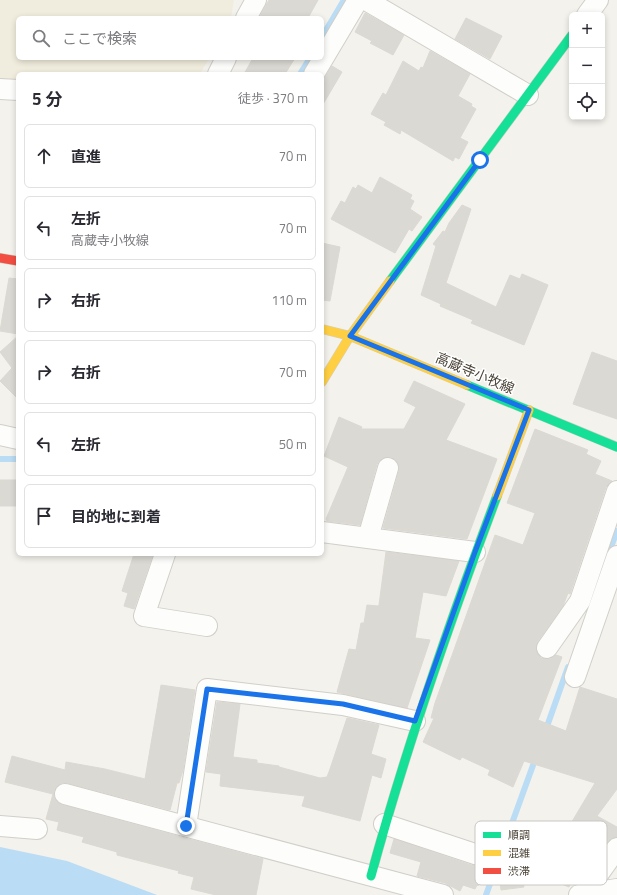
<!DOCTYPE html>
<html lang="ja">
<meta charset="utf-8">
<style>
:root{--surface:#fff;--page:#f2f2f3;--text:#2b2b33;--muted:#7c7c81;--line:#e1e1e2}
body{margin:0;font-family:"Titillium Web","Noto Sans JP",sans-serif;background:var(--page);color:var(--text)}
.controls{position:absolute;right:12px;top:12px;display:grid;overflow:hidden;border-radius:6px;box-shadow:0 2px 6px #0003}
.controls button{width:36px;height:36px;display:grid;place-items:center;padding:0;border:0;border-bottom:1px solid var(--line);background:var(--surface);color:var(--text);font:20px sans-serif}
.stop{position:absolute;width:12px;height:12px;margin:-9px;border:3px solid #1a73e8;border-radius:50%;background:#fff}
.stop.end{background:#1a73e8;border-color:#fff;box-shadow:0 1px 4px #0008}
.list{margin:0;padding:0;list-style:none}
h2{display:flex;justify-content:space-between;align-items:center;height:52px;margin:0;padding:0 16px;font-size:17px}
h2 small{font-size:13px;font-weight:400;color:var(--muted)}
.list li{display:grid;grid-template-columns:26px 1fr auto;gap:12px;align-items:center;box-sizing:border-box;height:64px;margin:0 8px 8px;padding:0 8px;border:1px solid var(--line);border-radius:6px}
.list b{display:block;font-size:15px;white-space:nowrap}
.list p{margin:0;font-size:13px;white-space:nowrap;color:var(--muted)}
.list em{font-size:13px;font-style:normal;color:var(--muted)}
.icon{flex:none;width:22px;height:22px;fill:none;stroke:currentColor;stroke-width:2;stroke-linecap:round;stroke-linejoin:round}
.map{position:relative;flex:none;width:617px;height:895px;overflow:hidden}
.search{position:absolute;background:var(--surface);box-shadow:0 2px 6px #0003;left:16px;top:16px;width:308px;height:44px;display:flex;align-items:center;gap:10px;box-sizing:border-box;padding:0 14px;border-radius:6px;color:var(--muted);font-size:15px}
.panel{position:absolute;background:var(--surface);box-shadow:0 2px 6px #0003;left:16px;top:72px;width:308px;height:484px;border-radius:6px}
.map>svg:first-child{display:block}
.education{fill:#f1edde}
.water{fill:#badcf4}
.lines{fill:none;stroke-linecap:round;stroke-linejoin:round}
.stream{stroke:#badcf4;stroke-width:6}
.building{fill:#dbd9d3;stroke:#dbd9d2}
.street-casing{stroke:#d1cfca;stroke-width:22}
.fast-casing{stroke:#d3cfc2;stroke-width:10}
.slow-casing{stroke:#d3cfc2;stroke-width:10}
.jam-casing{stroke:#d3cfc2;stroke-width:10}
.street{stroke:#fdfdfc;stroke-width:20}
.fast{stroke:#16e098;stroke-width:9}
.slow{stroke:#ffcf43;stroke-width:9}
.jam{stroke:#f24e42;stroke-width:9}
.route{stroke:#1a73e8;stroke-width:5}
.labels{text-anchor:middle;stroke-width:3;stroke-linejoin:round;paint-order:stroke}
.street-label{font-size:14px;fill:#4b4437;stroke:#fff}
.key{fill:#fff;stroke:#c9c7c3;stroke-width:1}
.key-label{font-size:11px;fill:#4b4437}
</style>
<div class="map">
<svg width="617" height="895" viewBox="0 0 617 895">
<rect width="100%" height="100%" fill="#f3f2ec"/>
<path class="education" d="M0 0H234L231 18H18V58H209L200 74H18V84L0 83Z"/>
<path class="water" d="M0 847 67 861 157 895H0Z"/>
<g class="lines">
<path class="stream" d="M322 37 344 0
M300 74 310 58
M0 459H18
M608 555 617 531
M545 732 568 667
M486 895 536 757"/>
</g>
<path class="building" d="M269 0H318L308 18H259Z
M365 13 404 35 393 55 370 43 372 41 355 32Z
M466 18 502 36 490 59 455 39Z
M430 51 470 74 458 96 472 104 471 106 476 109 460 138 468 142 459 159 455 157 453 161 401 130 400 134 384 125 386 122 371 114 383 93 386 95 403 61 419 71 421 67 423 68Z
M253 58H295L285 74H244Z
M332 66 342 72 322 106V82Z
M380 177 412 195 410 199 414 201 410 209 422 217 412 231 409 229 395 253 331 219 341 201 345 203 353 187 356 189 358 185 372 193Z
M462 205 471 209 446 283 496 307 510 275 520 279 522 274 548 285 524 345 471 323 473 320 440 306 441 304 421 295 436 246 433 244 443 231 445 232 449 223Z
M322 243 340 247 330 301 322 300Z
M9 278 18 279V334L0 331Z
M18 336V399L0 381 12 368 0 352Z
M592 352 617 361V419L573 404Z
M414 381 465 404 446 440 497 459 467 539 383 528 399 471 396 460 391 457 380 460 377 464 360 525 327 521 326 519 348 467 324 456 339 417 362 427 361 429H404L416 407 404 401Z
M535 429 588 450 586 454 601 461 595 474 612 481 606 487 570 594 568 593 563 606 538 641 536 647 537 653 541 658 551 659 556 655 562 657 538 720 566 731 580 687 617 699V789L597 816 617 827V837L608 841 591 865 585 862 577 881 572 879 569 887 547 878 523 882 524 887 501 890 498 865 506 868 504 857 510 844 548 856 564 828 567 830 595 783 524 761 513 787 488 775 490 770 462 757 460 760 423 742 434 718H431L435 703 495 535 523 545 535 513 507 503Z
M0 480H18V506H0Z
M386 552 459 561 446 596 423 592 415 638 430 640 407 708 337 692 349 649 356 650 361 623H364L367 605 378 606 379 605Z
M134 554H153L134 609 124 606 128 593 122 591Z
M161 685 195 690 183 770 179 783H177L170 810 68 783H62L57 786 54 791V797L57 802 62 805 263 859 256 895H216L191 889 194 877 178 873 179 871 117 855V852L82 842 84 837 57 830 59 822 46 819 53 794 5 782 12 756 65 770 66 762 105 769 145 779Z
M217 702 240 704 233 757 257 760V763L279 766V767L320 778 327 777 330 769 347 718 379 725 371 754 386 759 381 778 372 775 360 821 302 806 305 796 220 786 221 774 206 772Z
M394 839 471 865H478L484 861 487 862 478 886 477 885 475 889 463 885 460 891 445 883 417 876 421 862 390 853Z"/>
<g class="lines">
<defs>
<path id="street" d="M366 0 528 95
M587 15 598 0
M246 18 256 0
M218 74 226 58
M314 74 358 0
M0 89 18 90
M0 435 18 439
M322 532 475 552
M368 538 388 468
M165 554 144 616 207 626
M547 648 580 601 617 491
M575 677 617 556
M65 794 443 895
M384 824 475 854
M0 826 37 829
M186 826 207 689 343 705 415 721
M590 893 597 876 617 848
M579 895 617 889"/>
<path id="fast" d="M390 281 572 35
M467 385 617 447
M371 876C406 747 450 621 497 496"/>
<path id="slow" d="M322 329 350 336 467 385
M322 382 350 336 390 281
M497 496 529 410"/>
<path id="jam" d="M0 258 18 261"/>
</defs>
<use href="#street" class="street-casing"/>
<use href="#fast" class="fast-casing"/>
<use href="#slow" class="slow-casing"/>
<use href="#jam" class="jam-casing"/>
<use href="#street" class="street"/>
<use href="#fast" class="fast"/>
<use href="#slow" class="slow"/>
<use href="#jam" class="jam"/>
</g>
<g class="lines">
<path class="route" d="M186 826 207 689 343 704 415 721 475 552 529 410 350 336 480 160"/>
</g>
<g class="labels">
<g class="street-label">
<text transform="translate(475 373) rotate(23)" y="5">高蔵寺小牧線</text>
</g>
</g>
<rect x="475" y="821" width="132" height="64" rx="6" class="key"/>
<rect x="483" y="832" width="18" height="6" fill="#16e098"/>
<rect x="483" y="850" width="18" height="6" fill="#ffcf43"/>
<rect x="483" y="868" width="18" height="6" fill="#f24e42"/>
<g class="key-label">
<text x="508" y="839">順調</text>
<text x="508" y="857">混雑</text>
<text x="508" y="875">渋滞</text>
</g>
</svg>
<div class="controls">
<button>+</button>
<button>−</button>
<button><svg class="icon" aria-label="locate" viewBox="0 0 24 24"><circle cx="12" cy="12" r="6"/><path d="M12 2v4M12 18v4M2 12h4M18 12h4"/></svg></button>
</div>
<div class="stop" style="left:480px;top:160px"></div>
<div class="stop end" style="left:186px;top:826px"></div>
<div class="search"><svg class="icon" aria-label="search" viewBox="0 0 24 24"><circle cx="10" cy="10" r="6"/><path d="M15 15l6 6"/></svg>ここで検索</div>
<section class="panel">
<h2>5 分<small>徒歩 · 370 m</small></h2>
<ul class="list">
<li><svg class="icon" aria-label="ahead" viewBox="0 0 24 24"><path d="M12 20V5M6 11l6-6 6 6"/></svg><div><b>直進</b></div><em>70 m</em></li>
<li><svg class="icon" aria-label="left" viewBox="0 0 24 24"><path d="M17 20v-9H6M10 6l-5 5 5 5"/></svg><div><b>左折</b><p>高蔵寺小牧線</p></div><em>70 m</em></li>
<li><svg class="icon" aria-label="right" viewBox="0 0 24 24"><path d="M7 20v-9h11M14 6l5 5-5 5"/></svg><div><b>右折</b></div><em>110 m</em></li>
<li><svg class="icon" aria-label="right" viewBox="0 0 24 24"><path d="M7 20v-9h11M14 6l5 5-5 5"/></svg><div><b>右折</b></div><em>70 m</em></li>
<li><svg class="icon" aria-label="left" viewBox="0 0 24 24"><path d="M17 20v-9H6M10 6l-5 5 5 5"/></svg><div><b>左折</b></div><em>50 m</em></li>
<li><svg class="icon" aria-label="arrive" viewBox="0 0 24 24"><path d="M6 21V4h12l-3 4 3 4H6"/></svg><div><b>目的地に到着</b></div></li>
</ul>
</section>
</div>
